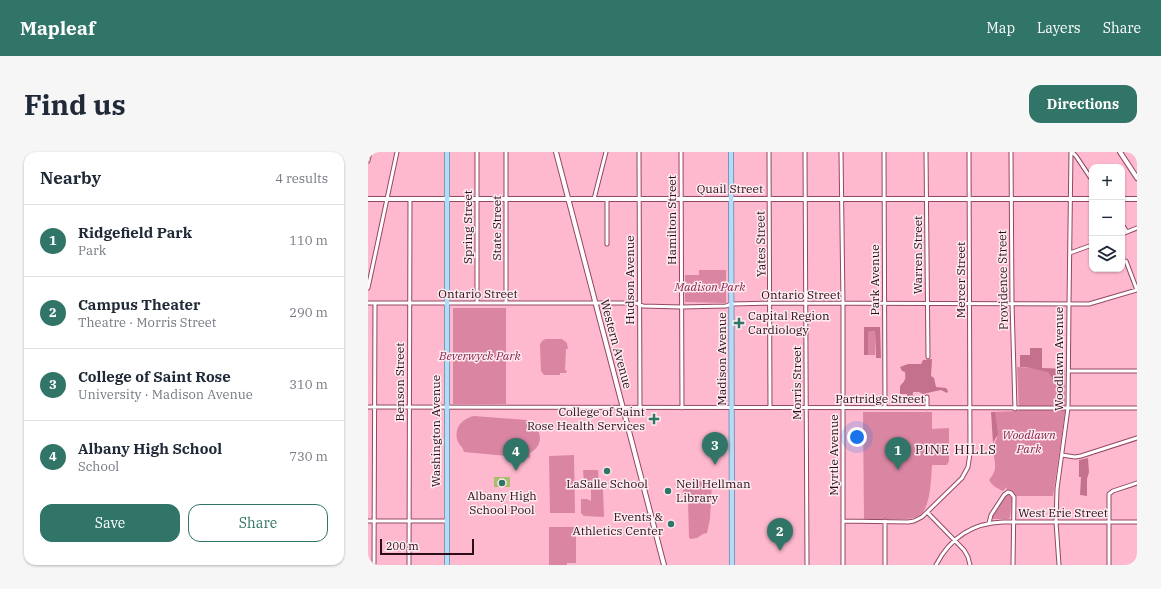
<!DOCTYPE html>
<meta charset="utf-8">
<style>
:root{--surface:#fff;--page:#f6f6f7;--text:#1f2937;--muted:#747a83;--line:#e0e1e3;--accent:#317568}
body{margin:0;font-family:"IBM Plex Serif",serif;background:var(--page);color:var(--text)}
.controls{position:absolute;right:12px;top:12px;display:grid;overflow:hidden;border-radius:8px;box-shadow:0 1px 3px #0004}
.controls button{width:36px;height:36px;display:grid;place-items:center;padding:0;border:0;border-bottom:1px solid var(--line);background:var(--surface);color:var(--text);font:20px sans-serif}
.scale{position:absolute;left:12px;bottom:10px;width:94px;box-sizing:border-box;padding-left:4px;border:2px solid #2c0e19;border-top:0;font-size:11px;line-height:14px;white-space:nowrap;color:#2c0e19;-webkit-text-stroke:3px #feebf0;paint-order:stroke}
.you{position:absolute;left:489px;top:285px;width:14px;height:14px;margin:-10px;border:3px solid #fff;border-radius:50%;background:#1a73e8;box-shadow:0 0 0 6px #1a73e833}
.badge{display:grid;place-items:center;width:26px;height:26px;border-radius:50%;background:var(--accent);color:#fff;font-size:13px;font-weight:700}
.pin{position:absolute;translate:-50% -33px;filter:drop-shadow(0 1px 2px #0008)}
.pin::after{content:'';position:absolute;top:21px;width:14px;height:12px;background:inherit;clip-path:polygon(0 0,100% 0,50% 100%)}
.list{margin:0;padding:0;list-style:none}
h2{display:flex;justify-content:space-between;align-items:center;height:52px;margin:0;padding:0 16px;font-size:17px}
h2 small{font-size:13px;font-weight:400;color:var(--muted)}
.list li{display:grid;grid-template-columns:26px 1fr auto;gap:12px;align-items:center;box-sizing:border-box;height:72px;padding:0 16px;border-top:1px solid var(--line)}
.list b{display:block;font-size:15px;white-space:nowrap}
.list p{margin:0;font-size:13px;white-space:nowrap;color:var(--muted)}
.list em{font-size:13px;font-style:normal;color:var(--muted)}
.actions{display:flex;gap:8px;padding:12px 16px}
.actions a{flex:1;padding:9px 0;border:1px solid var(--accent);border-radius:12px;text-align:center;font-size:14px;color:var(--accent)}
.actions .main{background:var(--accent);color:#fff}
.icon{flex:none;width:22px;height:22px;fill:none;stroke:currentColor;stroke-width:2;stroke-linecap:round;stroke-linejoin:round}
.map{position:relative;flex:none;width:769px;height:413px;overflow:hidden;border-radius:12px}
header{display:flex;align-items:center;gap:24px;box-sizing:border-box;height:56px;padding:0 20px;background:var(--accent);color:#fff}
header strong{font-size:19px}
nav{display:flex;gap:22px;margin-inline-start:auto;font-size:14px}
.intro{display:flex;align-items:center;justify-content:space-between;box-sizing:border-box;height:96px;padding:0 24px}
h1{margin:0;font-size:28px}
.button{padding:10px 18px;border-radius:12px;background:var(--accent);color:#fff;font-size:14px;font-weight:700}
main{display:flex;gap:24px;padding:0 24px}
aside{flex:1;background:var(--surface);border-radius:12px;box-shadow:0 1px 3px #0004}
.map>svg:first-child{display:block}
.green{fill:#da86a2}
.forest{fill:#c4718d}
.water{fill:#abbd6b}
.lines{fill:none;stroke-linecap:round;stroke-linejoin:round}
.street-casing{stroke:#934863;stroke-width:5}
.secondary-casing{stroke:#934863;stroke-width:6}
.primary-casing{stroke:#6584a5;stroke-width:6}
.street{stroke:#fff;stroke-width:3}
.secondary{stroke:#fff;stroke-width:4}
.primary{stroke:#b5dcf6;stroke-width:4.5}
.poi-dot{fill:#317568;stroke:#feebf0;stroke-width:1.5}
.labels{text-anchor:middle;stroke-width:3;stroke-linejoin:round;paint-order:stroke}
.street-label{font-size:12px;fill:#2c0e19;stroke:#feebf0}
.park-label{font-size:12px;font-style:italic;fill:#87244e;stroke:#feebf0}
.poi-label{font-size:12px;fill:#2c0e19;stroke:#feebf0;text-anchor:start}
.neighbourhood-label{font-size:13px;letter-spacing:1px;fill:#2c0e19;stroke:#feebf0}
</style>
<header>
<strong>Mapleaf</strong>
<nav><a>Map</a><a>Layers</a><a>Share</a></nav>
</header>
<div class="intro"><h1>Find us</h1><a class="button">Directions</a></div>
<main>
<aside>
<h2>Nearby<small>4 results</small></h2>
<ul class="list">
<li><span class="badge">1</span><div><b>Ridgefield Park</b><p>Park</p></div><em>110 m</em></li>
<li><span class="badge">2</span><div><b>Campus Theater</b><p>Theatre · Morris Street</p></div><em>290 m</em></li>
<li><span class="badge">3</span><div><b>College of Saint Rose</b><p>University · Madison Avenue</p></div><em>310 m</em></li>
<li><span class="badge">4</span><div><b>Albany High School</b><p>School</p></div><em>730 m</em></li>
</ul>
<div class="actions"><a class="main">Save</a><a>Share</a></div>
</aside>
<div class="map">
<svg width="769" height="413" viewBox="0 0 769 413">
<rect width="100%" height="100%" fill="#ffb9cf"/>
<path class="green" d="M331 118H358V151L317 150V123H331Z
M85 156H138V252H85Z
M507 179V203H500V180Z
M178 187H194L199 191 200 197H198L197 218 199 219 198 221H192V223H176L173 219 172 192 175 188Z
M649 215 697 217V261L685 344H648L645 340 639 338 638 335 637 337 635 339C629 336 624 334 621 328 624 324 627 320 627 316 628 303 621 300 629 286L624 260 651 259Z
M495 260H564V277L581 276V309L579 313H564C563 326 563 355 552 363 547 366 541 367 536 367H496Z
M106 264 159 268C173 275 178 292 162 301V306L96 300C95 295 90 292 89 287 86 274 96 266 106 264Z
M206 303 207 361H182L181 304Z
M215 318H230L231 331H216Z
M318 329H342L344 330 342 367 339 381 335 382 329 386 323 387 321 386 320 347 315 343V330Z
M223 336H235L236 365 216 364 213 361V347H219L223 349Z
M640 342 642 343 644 347 642 366 640 367H624V363L637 344Z
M181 375H208V411H199V413H181Z"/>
<path class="forest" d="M496 175H512L513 206H508L507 179 500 180V203H496Z
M662 196H674V216L695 217V222L693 224 692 227H685L680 220 658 215H652V203H662Z
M564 207 563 224 566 226 568 235 578 236 580 239 579 241 573 238 568 239 555 242 551 240H545L544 251H539V242H532V234C537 229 538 227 537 220L534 219 532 215 540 212H553L555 208Z
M623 260H627L630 282 625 291Z
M720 306 721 320 719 327V344L712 343 713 325H711V308Z"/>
<path class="water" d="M126 325H142V335H126Z"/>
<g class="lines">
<defs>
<path id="street" d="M138 0V151
M271 0 272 256
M313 0 314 256
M401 0 402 256
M437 0 439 413
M473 0 475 152V413
M516 0 517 256
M558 0 560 205
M643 0 644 151 647 257
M704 0 708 4 724 28
M0 9 2 0
M226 47 238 0
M754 72 759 80
M754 82 769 76
M239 92V47
M702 101 724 93
M758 109 769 138
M0 136 29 0
M0 151H268L275 154 313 155 358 154 363 152 402 151 721 152 769 138
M109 151V0
M701 219H769
M0 255 769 256
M559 256V245
M694 303 707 305 713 304 769 286
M559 360 596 398 600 405 602 413
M0 369H79
M475 369 540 370 546 369 554 365 594 326 600 315 602 301 601 0
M517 369V413
M621 371 623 363 636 343 640 340 643 341 646 345 645 413
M6 413 7 151
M41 413 42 47
M568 413C582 386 605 371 635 370H769
M691 413 688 370 689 337 700 256 701 152 703 0
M741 413V342L745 339 769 331"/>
<path id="secondary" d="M188 0 296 413
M752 0 769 26
M0 47H724
M754 47H769"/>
<path id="primary" d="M363 0 364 413
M79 413V0"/>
</defs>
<use href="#street" class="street-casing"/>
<use href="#secondary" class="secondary-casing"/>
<use href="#primary" class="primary-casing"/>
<use href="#street" class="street"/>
<use href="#secondary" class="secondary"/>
<use href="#primary" class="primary"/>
</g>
<g class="poi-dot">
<path d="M369 165h4v4h4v4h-4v4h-4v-4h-4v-4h4z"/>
<path d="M284 261h4v4h4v4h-4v4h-4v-4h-4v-4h4z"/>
<circle cx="239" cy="319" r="4"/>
<circle cx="134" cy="331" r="4"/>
<circle cx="300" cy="339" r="4"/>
<circle cx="303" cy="372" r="4"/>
</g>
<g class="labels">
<g class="street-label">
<text x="362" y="41">Quail Street</text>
<text transform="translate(304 68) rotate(-90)" y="4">Hamilton Street</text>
<text transform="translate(100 75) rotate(-90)" y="4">Spring Street</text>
<text transform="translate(129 76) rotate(-90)" y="4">State Street</text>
<text transform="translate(393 92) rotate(-91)" y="4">Yates Street</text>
<text transform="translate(550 103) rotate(-90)" y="4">Warren Street</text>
<text transform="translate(262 128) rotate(-90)" y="4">Hudson Avenue</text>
<text transform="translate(507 128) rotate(-90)" y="4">Park Avenue</text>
<text transform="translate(593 128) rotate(-90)" y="4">Mercer Street</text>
<text transform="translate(635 128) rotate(-91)" y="4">Providence Street</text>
<text x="110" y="146">Ontario Street</text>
<text x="433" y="147">Ontario Street</text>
<text transform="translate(248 192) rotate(75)" y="4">Western Avenue</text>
<text transform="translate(354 207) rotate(-90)" y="4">Madison Avenue</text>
<text transform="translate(691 207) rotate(-90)" y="4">Woodlawn Avenue</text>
<text transform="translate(32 230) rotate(-90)" y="4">Benson Street</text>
<text transform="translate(429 231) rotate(-90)" y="4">Morris Street</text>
<text x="512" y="251">Partridge Street</text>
<text transform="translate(68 279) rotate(-90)" y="4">Washington Avenue</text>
<text transform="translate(466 303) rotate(-90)" y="4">Myrtle Avenue</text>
<text x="695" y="365">West Erie Street</text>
</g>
<g class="park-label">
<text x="342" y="139">Madison Park</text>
<text x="112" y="208">Beverwyck Park</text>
<text x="661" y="287">Woodlawn<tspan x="661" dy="14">Park</tspan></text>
</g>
<g class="poi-label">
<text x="380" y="168">Capital Region<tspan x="380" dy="14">Cardiology</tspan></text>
<text x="277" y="264" text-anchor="end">College of Saint<tspan x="277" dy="14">Rose Health Services</tspan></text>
<text x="239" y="336" text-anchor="middle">LaSalle School</text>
<text x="308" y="336">Neil Hellman<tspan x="308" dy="14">Library</tspan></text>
<text x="134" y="348" text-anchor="middle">Albany High<tspan x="134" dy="14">School Pool</tspan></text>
<text x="295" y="369" text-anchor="end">Events &amp;<tspan x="295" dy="14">Athletics Center</tspan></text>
</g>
<g class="neighbourhood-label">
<text x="588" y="302">PINE HILLS</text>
</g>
</g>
</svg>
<div class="controls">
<button>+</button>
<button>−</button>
<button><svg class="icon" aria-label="layers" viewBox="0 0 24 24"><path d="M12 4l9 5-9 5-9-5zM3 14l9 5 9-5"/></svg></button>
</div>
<div class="scale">200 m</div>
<div class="you"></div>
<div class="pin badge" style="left:530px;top:318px">1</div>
<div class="pin badge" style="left:412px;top:399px">2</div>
<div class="pin badge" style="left:347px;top:313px">3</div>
<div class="pin badge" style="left:148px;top:319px">4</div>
</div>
</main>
